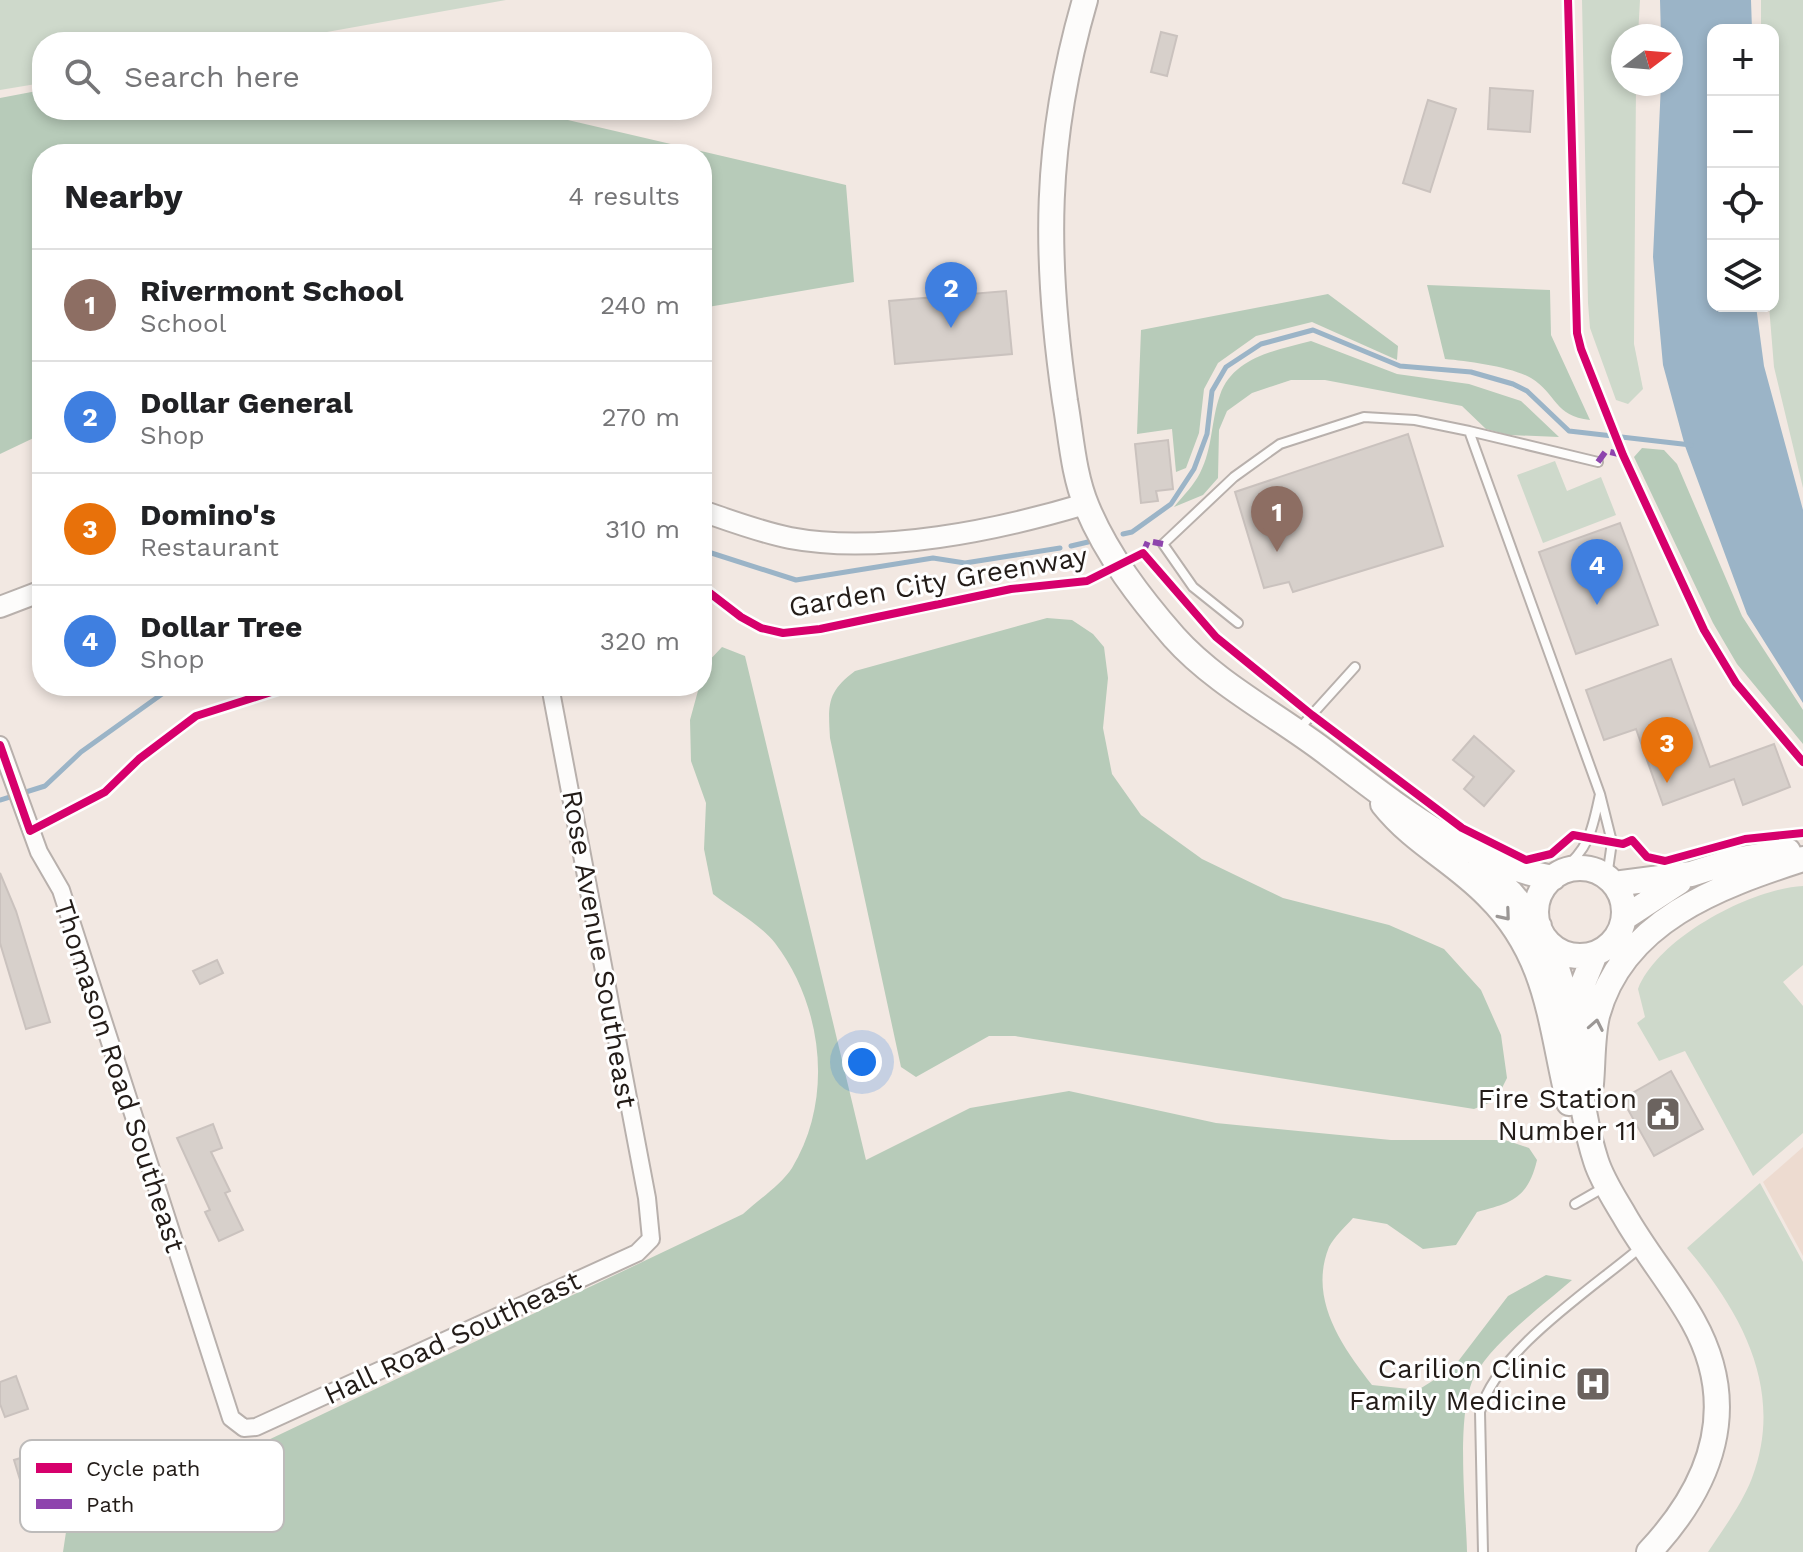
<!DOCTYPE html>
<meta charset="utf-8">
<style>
:root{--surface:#fff;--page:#f6f6f6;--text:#202124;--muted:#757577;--line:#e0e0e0;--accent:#7c3aed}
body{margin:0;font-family:"Work Sans",sans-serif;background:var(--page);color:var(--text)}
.controls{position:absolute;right:24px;top:24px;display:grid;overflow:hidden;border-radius:16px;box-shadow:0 4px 12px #0003}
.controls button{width:72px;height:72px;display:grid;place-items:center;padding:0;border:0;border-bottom:2px solid var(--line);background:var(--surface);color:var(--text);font:40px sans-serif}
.compass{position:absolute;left:1611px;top:24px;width:72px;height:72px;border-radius:50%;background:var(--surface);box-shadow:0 4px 12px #0003;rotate:74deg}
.you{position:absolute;left:862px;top:1062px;width:28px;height:28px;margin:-20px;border:6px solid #fff;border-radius:50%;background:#1a73e8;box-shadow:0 0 0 12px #1a73e833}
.badge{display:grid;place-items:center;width:52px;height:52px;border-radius:50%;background:var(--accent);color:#fff;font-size:26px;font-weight:700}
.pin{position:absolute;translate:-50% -66px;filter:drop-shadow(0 2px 4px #0008)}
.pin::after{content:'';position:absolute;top:42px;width:28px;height:24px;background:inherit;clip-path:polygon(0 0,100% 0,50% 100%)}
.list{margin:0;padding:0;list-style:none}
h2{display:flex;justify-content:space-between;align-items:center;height:104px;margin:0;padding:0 32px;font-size:34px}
h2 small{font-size:26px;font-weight:400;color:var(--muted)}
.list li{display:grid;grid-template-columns:52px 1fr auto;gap:24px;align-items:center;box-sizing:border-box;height:112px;padding:0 32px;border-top:2px solid var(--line)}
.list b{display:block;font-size:30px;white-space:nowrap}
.list p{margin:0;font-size:26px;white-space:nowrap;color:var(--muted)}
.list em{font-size:26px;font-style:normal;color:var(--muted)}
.icon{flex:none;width:44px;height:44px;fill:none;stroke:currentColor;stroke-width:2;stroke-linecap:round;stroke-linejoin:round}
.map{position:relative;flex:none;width:1803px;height:1552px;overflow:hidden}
.search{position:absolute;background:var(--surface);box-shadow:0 4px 12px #0003;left:32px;top:32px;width:680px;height:88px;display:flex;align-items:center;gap:20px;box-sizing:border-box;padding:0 28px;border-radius:32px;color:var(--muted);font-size:30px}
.panel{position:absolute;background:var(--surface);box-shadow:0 4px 12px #0003;left:32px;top:144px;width:680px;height:552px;border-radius:32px}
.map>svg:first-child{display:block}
.built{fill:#eddbd0}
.green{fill:#ced9cb}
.forest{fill:#b7cbb9}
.water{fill:#9bb4c7}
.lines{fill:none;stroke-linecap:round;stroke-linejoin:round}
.stream{stroke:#9bb4c7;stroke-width:5}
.building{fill:#d7d0cb;stroke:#cac2be;stroke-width:2}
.service-casing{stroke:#b8b0ac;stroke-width:12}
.minor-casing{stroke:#b8b0ac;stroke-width:20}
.tertiary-casing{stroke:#b8b0ac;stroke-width:24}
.secondary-casing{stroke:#b8b0ac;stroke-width:28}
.service{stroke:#fdfcfb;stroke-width:8}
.minor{stroke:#fdfcfb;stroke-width:16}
.tertiary{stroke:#fdfcfb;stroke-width:20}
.secondary{stroke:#fdfcfb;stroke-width:24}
.quiet{stroke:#8e44ad;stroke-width:6;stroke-dasharray:12 6;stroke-linecap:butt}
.cycleway-casing{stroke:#fff;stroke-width:13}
.cycleway{stroke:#d6006c;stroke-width:8}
.oneway{stroke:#9b9795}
.labels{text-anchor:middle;stroke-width:6;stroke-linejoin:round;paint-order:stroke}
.street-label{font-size:28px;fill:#231c18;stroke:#fff}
.poi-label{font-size:28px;fill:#231c18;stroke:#fff;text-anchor:end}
.key{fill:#fff;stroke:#bdbbba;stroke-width:2}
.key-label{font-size:22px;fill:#231c18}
</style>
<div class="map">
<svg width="1803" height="1552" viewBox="0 0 1803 1552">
<rect width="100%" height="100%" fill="#f2e8e2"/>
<path class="built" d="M1803 1147V1256L1763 1182Z"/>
<path class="green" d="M0 0H506L271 42H42V83L0 90Z
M1582 0H1640L1638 36H1623V84H1636L1634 344 1643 389 1628 404 1616 400 1590 328 1588 303Z
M1761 0H1803V488L1774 367 1769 306H1773V30H1761Z
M1555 461 1567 491 1601 477 1616 515 1543 543 1517 475Z
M1803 886V965L1783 982 1803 1006V1133L1753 1176 1685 1051 1659 1061 1637 1023 1645 1017 1638 989C1658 938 1750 889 1803 886Z
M1760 1183 1803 1262V1552H1708C1723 1529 1742 1504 1752 1478 1785 1391 1742 1313 1687 1248Z"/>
<path class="forest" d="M42 90V110H525L846 185 854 282 702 308V154H42V434L0 454V98Z
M1427 285 1550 290 1551 335 1590 420C1554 416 1557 394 1531 378 1512 367 1468 361 1445 359Z
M1328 294 1398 346 1397 360 1312 322 1256 336 1218 363 1204 389 1199 433 1186 468 1176 472 1172 429 1137 434 1141 330Z
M1311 341 1397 374 1469 384 1521 401 1559 437 1509 435 1486 429 1462 406 1325 380H1291L1252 393 1227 411 1219 430 1218 478 1203 495 1174 507C1183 496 1194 485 1200 473 1213 448 1211 420 1220 395 1233 357 1277 350 1311 341Z
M1642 448 1664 450 1677 464 1742 616 1803 710V744L1737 664 1713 623 1634 457Z
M1047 618 1072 620 1093 634 1104 647 1108 678 1103 728 1112 774 1141 815 1202 859 1283 898 1389 925 1444 949 1481 990 1501 1035 1507 1078 1496 1100 1474 1109 1015 1036H989L916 1077 901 1067 830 738C828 704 827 692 855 671Z
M722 647 745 656 866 1160 970 1108 1069 1091 1216 1123 1391 1140H1505L1529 1148 1537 1160C1528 1198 1512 1203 1477 1212L1456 1245 1423 1249 1387 1224 1353 1218C1346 1226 1334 1237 1329 1247 1308 1299 1342 1346 1372 1385L1418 1390 1453 1368 1508 1296 1546 1275 1572 1280C1542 1306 1494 1341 1475 1375 1455 1413 1466 1507 1467 1552H63L66 1532 86 1503 245 1451 743 1214C758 1200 781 1185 792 1168 834 1099 823 1006 775 943 760 924 732 909 713 894L704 849 706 803 691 761 690 720 705 665Z"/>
<path class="water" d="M1660 0H1751L1752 30H1713V306H1756L1764 366 1803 510V703L1747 614 1685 446 1663 365 1653 257 1661 84H1671V36H1661Z"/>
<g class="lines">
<path class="stream" d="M1123 534 1132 532 1171 504 1194 469 1207 434 1212 391 1226 367 1261 344 1313 330 1400 366 1471 372 1513 384 1527 391 1569 431 1691 445
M1071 546 1088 542
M702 550 796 580 933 558 965 563 1060 548
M0 800 45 786 81 752 162 694 178 686"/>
</g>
<path class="building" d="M1161 32 1177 36 1167 76 1151 72Z
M1490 88 1533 91 1530 132 1488 129Z
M1428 100 1456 109 1430 192 1403 183Z
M1006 291 1012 354 895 364 889 301Z
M1408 434 1443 546 1293 592 1289 582 1264 588 1235 492Z
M1168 440 1173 489 1156 491 1158 501 1141 503 1135 444Z
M1620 523 1658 625 1576 654 1539 552Z
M1671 659 1710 767 1774 744 1790 787 1743 805 1734 779 1663 805 1636 729 1604 740 1586 690Z
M1474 736 1514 771 1484 806 1464 789 1474 777 1453 760Z
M0 873 16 911 50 1022 26 1029 0 943Z
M217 960 223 973 200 984 193 971Z
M1671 1071 1703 1129 1654 1156 1622 1099Z
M213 1124 222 1148 211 1152 230 1191 225 1193 243 1230 219 1241 205 1212 210 1210 177 1138Z
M16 1376 28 1409 5 1417 0 1404V1382Z
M37 1453 47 1486 24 1493 14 1460Z"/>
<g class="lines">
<defs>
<path id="service" d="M1469 431 1598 462
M1238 623 1193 587 1163 544 1234 477 1280 444 1364 417 1415 420 1469 431 1600 794
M1299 729 1355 667
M1561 872C1590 847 1592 831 1600 794L1612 842 1607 877
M1575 1204 1603 1188
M1483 1552 1480 1412C1495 1351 1593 1288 1641 1247"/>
<path id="minor" d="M0 745 39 852 61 890 231 1418 244 1428 256 1427 637 1253 651 1239 647 1198 550 686"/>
<path id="tertiary" d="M702 511C731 521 760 532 790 538 880 555 998 530 1085 504
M0 607 42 591"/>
<path id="secondary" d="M1085 0C1044 141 1044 257 1065 401 1071 435 1073 474 1087 507 1107 555 1140 598 1174 637 1214 682 1275 714 1323 750 1395 804 1463 862 1553 878
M1383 804C1414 843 1453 860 1488 896 1549 956 1550 1025 1569 1103
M1480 865 1511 893 1539 926
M1536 912a44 44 0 1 1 88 0a44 44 0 1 1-88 0Z
M1614 884 1691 874 1735 860 1788 851
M1624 918 1679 882
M1544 938C1581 1010 1572 1087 1596 1161 1602 1180 1614 1198 1624 1215 1645 1252 1673 1285 1693 1321 1741 1407 1712 1485 1649 1552
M1577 1024 1584 981 1595 954
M1591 1084C1593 1062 1592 1038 1597 1016 1622 921 1719 886 1803 859"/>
</defs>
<use href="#service" class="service-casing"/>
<use href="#minor" class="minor-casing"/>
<use href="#tertiary" class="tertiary-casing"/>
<use href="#secondary" class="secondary-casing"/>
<use href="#service" class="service"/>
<use href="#minor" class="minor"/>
<use href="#tertiary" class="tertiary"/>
<use href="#secondary" class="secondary"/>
<path class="quiet" d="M1598 462 1606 451 1623 455
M1143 553 1148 541 1163 544"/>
<defs>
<path id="cycleway" d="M1568 0 1577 333 1581 349 1623 455 1704 630 1736 683 1803 762
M702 587 741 617 761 628 783 633 820 629 1011 589 1087 581 1143 553 1216 637 1312 715 1462 828 1526 860 1551 854 1573 835 1623 844 1632 840 1647 857 1665 861 1745 839 1803 833
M0 745 30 831 105 792 139 759 196 716 290 686"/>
</defs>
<use href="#cycleway" class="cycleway-casing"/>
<use href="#cycleway" class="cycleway"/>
</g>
<defs><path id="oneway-chevron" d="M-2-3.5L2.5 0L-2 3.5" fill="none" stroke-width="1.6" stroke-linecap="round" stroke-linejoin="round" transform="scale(2)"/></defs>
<g class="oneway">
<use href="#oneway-chevron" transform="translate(1505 915) rotate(50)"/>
<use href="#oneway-chevron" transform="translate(1596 1025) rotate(-79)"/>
</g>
<defs>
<symbol id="civic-square" viewBox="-11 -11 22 22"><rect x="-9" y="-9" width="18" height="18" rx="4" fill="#6b635f" stroke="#fff"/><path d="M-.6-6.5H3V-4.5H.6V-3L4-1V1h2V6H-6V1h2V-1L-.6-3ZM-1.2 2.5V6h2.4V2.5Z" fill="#fff"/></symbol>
<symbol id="hospital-square" viewBox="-11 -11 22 22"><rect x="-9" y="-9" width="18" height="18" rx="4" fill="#6b635f" stroke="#fff"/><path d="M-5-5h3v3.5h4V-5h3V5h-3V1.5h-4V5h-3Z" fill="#fff"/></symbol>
</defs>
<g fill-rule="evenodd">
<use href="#civic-square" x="1643" y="1094" width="40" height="40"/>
<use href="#hospital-square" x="1573" y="1364" width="40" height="40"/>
</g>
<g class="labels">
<g class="street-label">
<text transform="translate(938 581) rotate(-10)" y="10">Garden City Greenway</text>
<text transform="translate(600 949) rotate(80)" y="10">Rose Avenue Southeast</text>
<text transform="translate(120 1076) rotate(72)" y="10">Thomason Road Southeast</text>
<text transform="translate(452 1337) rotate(-25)" y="10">Hall Road Southeast</text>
</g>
<g class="poi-label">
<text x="1637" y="1108">Fire Station<tspan x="1637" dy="32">Number 11</tspan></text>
<text x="1567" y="1378">Carilion Clinic<tspan x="1567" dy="32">Family Medicine</tspan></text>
</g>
</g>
<rect x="20" y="1440" width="264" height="92" rx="12" class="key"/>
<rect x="36" y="1463" width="36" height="10" fill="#d6006c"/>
<rect x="36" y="1499" width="36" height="10" fill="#8e44ad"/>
<g class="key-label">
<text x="86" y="1476">Cycle path</text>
<text x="86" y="1512">Path</text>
</g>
</svg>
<div class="controls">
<button>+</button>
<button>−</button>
<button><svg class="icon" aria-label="locate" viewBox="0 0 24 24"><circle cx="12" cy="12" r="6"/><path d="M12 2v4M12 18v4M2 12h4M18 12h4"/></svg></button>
<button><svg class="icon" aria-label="layers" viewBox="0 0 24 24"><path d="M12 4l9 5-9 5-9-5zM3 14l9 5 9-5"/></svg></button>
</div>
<svg class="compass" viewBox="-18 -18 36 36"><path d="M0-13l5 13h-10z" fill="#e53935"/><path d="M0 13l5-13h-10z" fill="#757577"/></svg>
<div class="you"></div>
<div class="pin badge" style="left:1277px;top:552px;background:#8d6e63">1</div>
<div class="pin badge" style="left:951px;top:328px;background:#3f7fe0">2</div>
<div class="pin badge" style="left:1667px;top:783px;background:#e8710a">3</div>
<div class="pin badge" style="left:1597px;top:605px;background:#3f7fe0">4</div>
<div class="search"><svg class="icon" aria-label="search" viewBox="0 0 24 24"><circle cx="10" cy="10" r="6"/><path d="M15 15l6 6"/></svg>Search here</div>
<section class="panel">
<h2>Nearby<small>4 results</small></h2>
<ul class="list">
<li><span class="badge" style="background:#8d6e63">1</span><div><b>Rivermont School</b><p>School</p></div><em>240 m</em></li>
<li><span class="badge" style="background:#3f7fe0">2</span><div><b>Dollar General</b><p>Shop</p></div><em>270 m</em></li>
<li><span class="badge" style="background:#e8710a">3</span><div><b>Domino's</b><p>Restaurant</p></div><em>310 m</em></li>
<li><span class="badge" style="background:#3f7fe0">4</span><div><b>Dollar Tree</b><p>Shop</p></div><em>320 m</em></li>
</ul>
</section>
</div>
